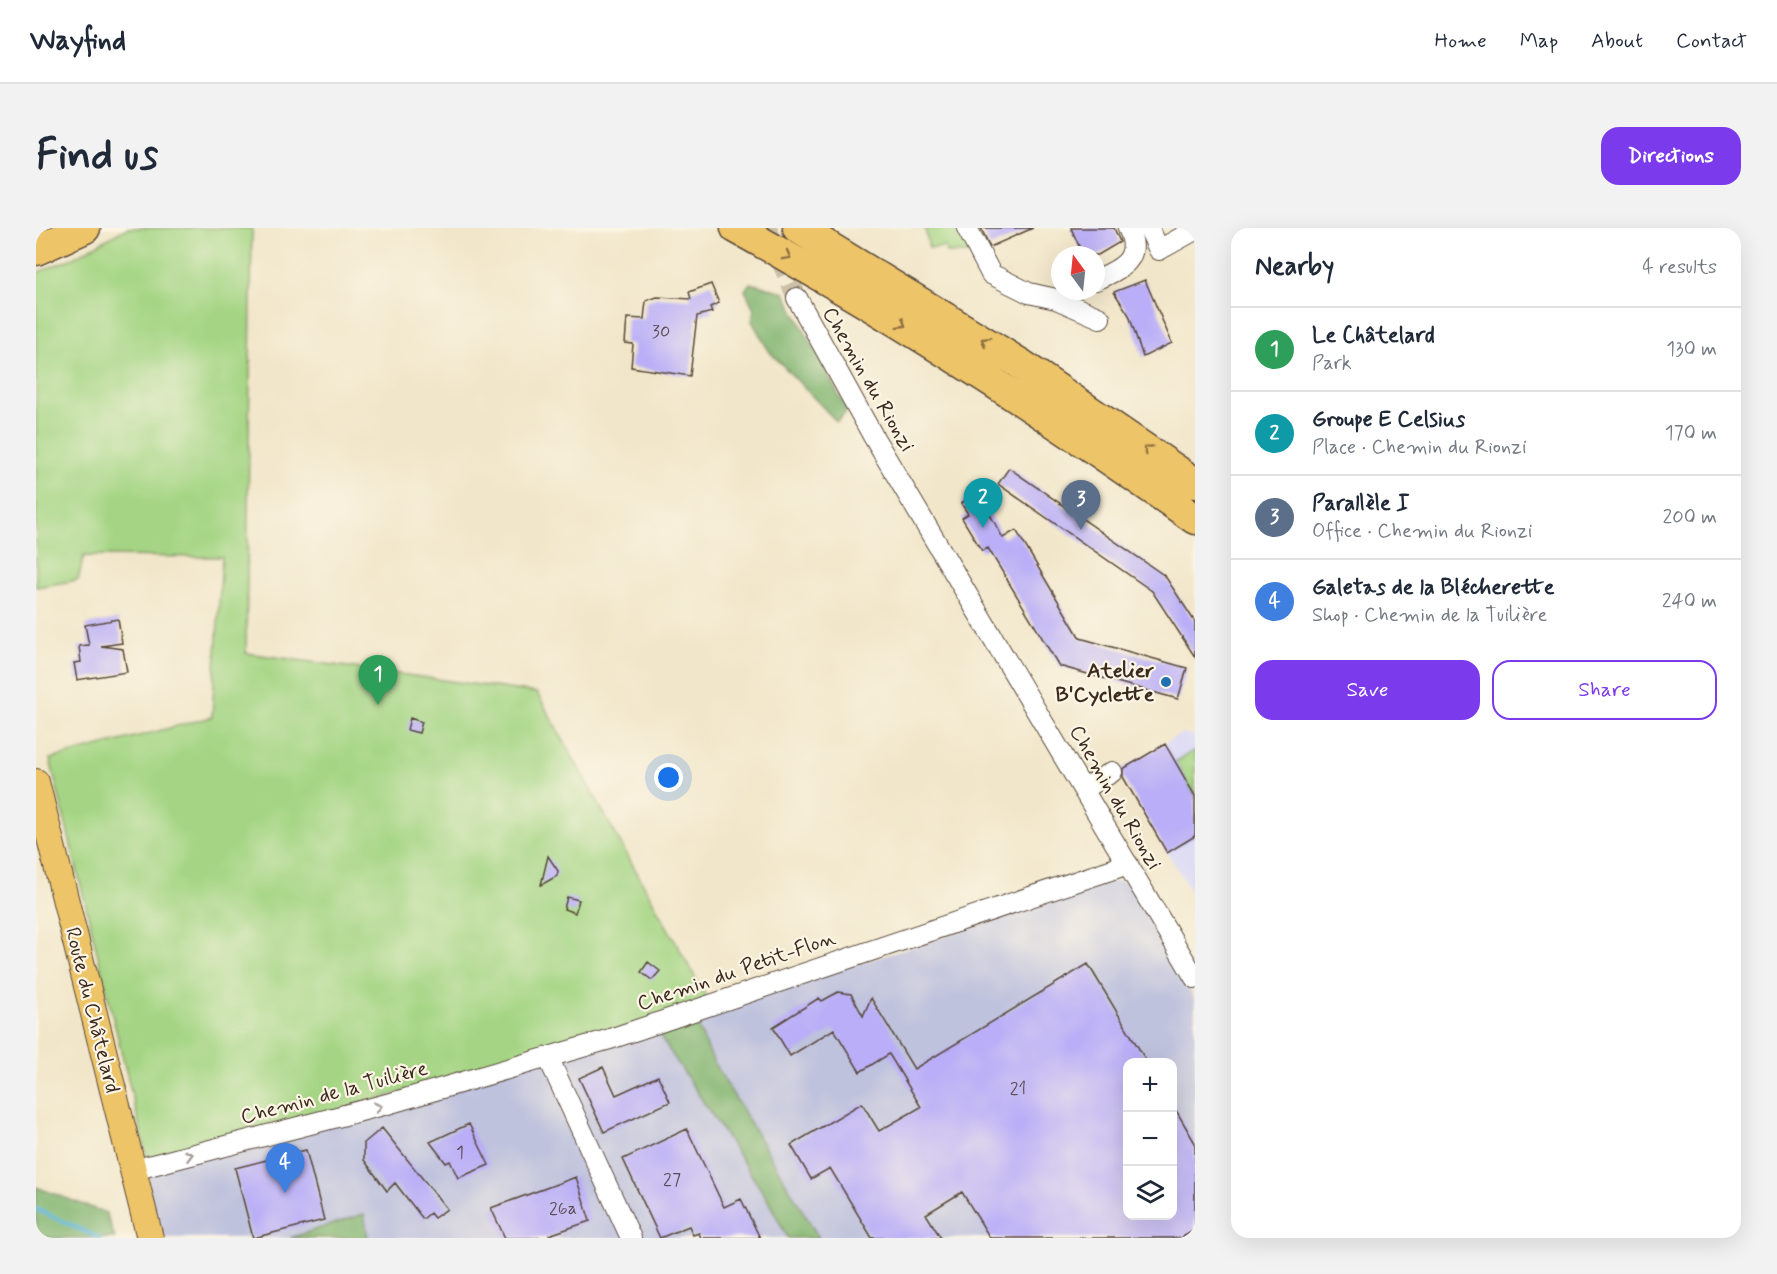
<!DOCTYPE html>
<meta charset="utf-8">
<style>
:root{--surface:#fff;--page:#f2f2f3;--text:#1f2937;--muted:#747a83;--line:#e0e1e3;--accent:#7c3aed}
body{margin:0;font-family:Mynerve,sans-serif;background:var(--page);color:var(--text)}
.controls{position:absolute;right:18px;bottom:18px;display:grid;overflow:hidden;border-radius:12px;box-shadow:0 6px 24px #0002}
.controls button{width:54px;height:54px;display:grid;place-items:center;padding:0;border:0;border-bottom:2px solid var(--line);background:var(--surface);color:var(--text);font:30px sans-serif}
.compass{position:absolute;left:1015px;top:18px;width:54px;height:54px;border-radius:50%;background:var(--surface);box-shadow:0 6px 24px #0002;rotate:345deg}
.you{position:absolute;left:633px;top:550px;width:21px;height:21px;margin:-15px;border:4px solid #fff;border-radius:50%;background:#1a73e8;box-shadow:0 0 0 9px #1a73e833}
.badge{display:grid;place-items:center;width:39px;height:39px;border-radius:50%;background:var(--accent);color:#fff;font-size:20px;font-weight:700}
.pin{position:absolute;translate:-50% -50px;filter:drop-shadow(0 2px 3px #0008)}
.pin::after{content:'';position:absolute;top:32px;width:21px;height:18px;background:inherit;clip-path:polygon(0 0,100% 0,50% 100%)}
.list{margin:0;padding:0;list-style:none}
h2{display:flex;justify-content:space-between;align-items:center;height:78px;margin:0;padding:0 24px;font-size:26px}
h2 small{font-size:20px;font-weight:400;color:var(--muted)}
.list li{display:grid;grid-template-columns:39px 1fr auto;gap:18px;align-items:center;box-sizing:border-box;height:84px;padding:0 24px;border-top:2px solid var(--line)}
.list b{display:block;font-size:22px;white-space:nowrap}
.list p{margin:0;font-size:20px;white-space:nowrap;color:var(--muted)}
.list em{font-size:20px;font-style:normal;color:var(--muted)}
.actions{display:flex;gap:12px;padding:18px 24px}
.actions a{flex:1;padding:14px 0;border:2px solid var(--accent);border-radius:18px;text-align:center;font-size:21px;color:var(--accent)}
.actions .main{background:var(--accent);color:#fff}
.icon{flex:none;width:33px;height:33px;fill:none;stroke:currentColor;stroke-width:2;stroke-linecap:round;stroke-linejoin:round}
.map{position:relative;flex:none;width:1159px;height:1010px;overflow:hidden;border-radius:18px}
header{display:flex;align-items:center;gap:36px;box-sizing:border-box;height:84px;padding:0 30px;background:var(--surface);border-bottom:2px solid var(--line)}
header strong{font-size:28px}
nav{display:flex;gap:33px;margin-inline-start:auto;font-size:21px}
.intro{display:flex;align-items:center;justify-content:space-between;box-sizing:border-box;height:144px;padding:0 36px}
h1{margin:0;font-size:42px}
.button{padding:15px 27px;border-radius:18px;background:var(--accent);color:#fff;font-size:21px;font-weight:700}
main{display:flex;gap:36px;padding:0 36px}
aside{flex:1;background:var(--surface);border-radius:18px;box-shadow:0 6px 24px #0002}
.map>svg:first-child{display:block}
.built{fill:#d8d7f8}
.industrial{fill:#bfc2dd;fill-rule:evenodd}
.green{fill:#a5d584;stroke:#708051;stroke-width:1.5}
.forest{fill:#84b672;stroke:#607048;stroke-width:1.5}
.lines{fill:none;stroke-linecap:round;stroke-linejoin:round}
.stream{stroke:#56b2d4;stroke-width:4.5}
.building{fill:#b9aef7}
.minor-tunnel{stroke:#cdc0a7;stroke-width:20;stroke-dasharray:20 10;stroke-linecap:butt}
.minor-casing{stroke:#564638;stroke-width:22}
.major-casing{stroke:#564638;stroke-width:28}
.highway-casing{stroke:#564638;stroke-width:33}
.minor{stroke:#fff;stroke-width:20}
.major{stroke:#eec469;stroke-width:26}
.highway{stroke:#eec469;stroke-width:30}
.oneway{stroke:#8c6f40}
.oneway2{stroke:#a79f9a}
.poi-dot{fill:#1f6fb2;stroke:#fcf5e5;stroke-width:2}
.labels{text-anchor:middle;stroke-width:4.5;stroke-linejoin:round;paint-order:stroke}
.number-label{font-size:18px;fill:#5a4b54}
.street-label{font-size:21px;fill:#3b2a1e;stroke:#fcf5e5}
.poi-label{font-size:21px;font-weight:bold;fill:#3b2a1e;stroke:#fcf5e5;text-anchor:end}
</style>
<header>
<strong>Wayfind</strong>
<nav><a>Home</a><a>Map</a><a>About</a><a>Contact</a></nav>
</header>
<div class="intro"><h1>Find us</h1><a class="button">Directions</a></div>
<main>
<div class="map">
<svg width="1159" height="1010" viewBox="0 0 1159 1010">
<rect width="100%" height="100%" fill="#fcf5e5"/>
<filter id="ink" filterUnits="userSpaceOnUse"><feTurbulence type="fractalNoise" baseFrequency=".0167" numOctaves="2"/><feDisplacementMap in="SourceGraphic" scale="12" xChannelSelector="R" yChannelSelector="G"/><feConvolveMatrix kernelMatrix="1 2 1 2 8 2 1 2 1" color-interpolation-filters="sRGB"/></filter>
<filter id="wash" filterUnits="userSpaceOnUse"><feTurbulence type="fractalNoise" baseFrequency=".008" numOctaves="4" result="noise"/><feDisplacementMap in="SourceGraphic" scale="24" xChannelSelector="R" yChannelSelector="G"/><feGaussianBlur stdDeviation="1.35" result="paint"/><feColorMatrix in="noise" values="0 0 0 0 0 0 0 0 0 0 0 0 0 0 0 0 0 1.4 0 .05"/><feComposite in="paint" operator="in"/></filter>
<g filter="url(#wash)">
<rect width="100%" height="100%" fill="#f1e6c9"/>
<path class="built" d="M1146 505 1159 508V671L1083 543Z"/>
<path class="industrial" d="M1086 653 1099 660 1143 735 1159 774V1010H783L678 835 655 783 854 726 1075 654ZM1092 834H1136V988H1092Z
M616 796 730 969 752 1010H332L327 986 254 1010H114L97 942Z"/>
<path class="green" d="M91 0H216L210 425 501 465 674 776 113 937 14 531 176 489 186 329 48 328 42 352 0 359V45L37 30Z
M889 0H925L936 25H910L909 19 893 20Z
M1159 522V568L1139 534Z"/>
<path class="forest" d="M714 55 748 64 811 183 801 194 733 123 716 93 718 81 709 62Z
M655 783 678 835 783 1010H752L730 969 616 796Z
M0 959 70 985 79 1010H0Z
M328 986 332 1010H254Z"/>
<g class="lines">
<path class="stream" d="M0 981 63 1010"/>
</g>
<g id="blocks">
<path class="building" d="M945 0H997L954 19Z
M1035 0H1078L1084 14 1062 27H1047Z
M1109 52 1136 115 1107 129 1093 87 1078 64Z
M675 56 683 75 674 79 676 84 661 88 654 148 595 139 597 116 589 115 591 90 608 91 610 73 621 69 655 71 653 64Z
M973 240 1129 348 1159 394V429L1116 363 962 256Z
M942 265 967 310 980 302 1044 410 1151 440 1142 471 1023 438 952 320 946 323 926 290 932 286 925 275Z
M82 391 86 415 65 418 87 421 91 444 41 452 38 435 45 434 43 418 53 417 49 397Z
M374 490 386 494 383 505 371 502Z
M1129 516 1159 568V608L1131 625 1087 549V541Z
M512 628 522 643 521 648 505 657Z
M531 669 543 672 539 685 528 681Z
M612 734 624 743 616 752 605 744Z
M1052 736 1111 834H1092V987H1137V877L1159 915V1002L1145 1010H954L926 964 890 986 905 1010H836L794 940 775 951 755 917 826 875 843 903 885 879 853 826 824 844 798 801 754 828 737 799 783 770 786 773 802 764 815 766 827 788 835 770 878 841Z
M567 839 580 867 622 848 634 874 568 904 543 850Z
M433 896 453 937 422 950 414 933 410 935 394 914Z
M346 900 411 981 398 990 394 985 387 991 359 955 351 963 328 932V915Z
M651 901 688 979 705 971 724 1010H665L663 1005 657 1007 653 998 624 1010 587 931Z
M270 922 288 992 217 1010 199 940Z
M540 949 554 993 513 1007 514 1010H469L455 980Z"/>
</g>
</g>
<g filter="url(#ink)">
<use href="#blocks" fill-opacity="0" stroke="#564638" stroke-width="1.5"/>
<g class="lines">
<path class="minor-tunnel" d="M731 0 761 70"/>
<defs>
<path id="minor" d="M931 0 955 46 993 65 1020 71 1064 90
M1113 0 1123 22 1159 2
M1060 52C1085 41 1107 31 1092 0
M761 70 837 208 1159 750
M1048 561 1076 544
M512 829 595 1010
M97 942 355 875 574 811 1092 636"/>
<path id="major" d="M0 554 114 1010"/>
<path id="highway" d="M700 0C859 88 1011 186 1159 291
M762 0 983 135 1159 255
M0 22 49 0"/>
</defs>
<use href="#minor" class="minor-casing"/>
<use href="#major" class="major-casing"/>
<use href="#highway" class="highway-casing"/>
<use href="#minor" class="minor"/>
<use href="#major" class="major"/>
<use href="#highway" class="highway"/>
</g>
<defs><path id="oneway-chevron" d="M-2-3.5L2.5 0L-2 3.5" fill="none" stroke-width="1.6" stroke-linecap="round" stroke-linejoin="round" transform="scale(1.5)"/></defs>
<g class="oneway">
<use href="#oneway-chevron" transform="translate(751 28) rotate(29)"/>
<use href="#oneway-chevron" transform="translate(866 96) rotate(32)"/>
<use href="#oneway-chevron" transform="translate(949 113) rotate(-148)"/>
<use href="#oneway-chevron" transform="translate(1111 221) rotate(-145)"/>
</g>
<g class="oneway2">
<use href="#oneway-chevron" transform="translate(342 879) rotate(-14)"/>
<use href="#oneway-chevron" transform="translate(153 927) rotate(-14)"/>
</g>
</g>
<circle class="poi-dot" cx="1130" cy="454" r="6"/>
<g class="labels">
<g class="number-label">
<text x="625" y="109">30</text>
<text x="982" y="866">21</text>
<text x="424" y="930">1</text>
<text x="636" y="957">27</text>
<text x="527" y="986">26a</text>
</g>
<g class="street-label">
<text transform="translate(833 151) rotate(60)" y="7">Chemin du Rionzi</text>
<text transform="translate(1080 569) rotate(60)" y="7">Chemin du Rionzi</text>
<text transform="translate(700 742) rotate(-19)" y="7">Chemin du Petit-Flon</text>
<text transform="translate(57 782) rotate(76)" y="7">Route du Châtelard</text>
<text transform="translate(298 864) rotate(-15)" y="7">Chemin de la Tuilière</text>
</g>
<g class="poi-label">
<text x="1118" y="449">Atelier<tspan x="1118" dy="24">B'Cyclette</tspan></text>
</g>
</g>
</svg>
<div class="controls">
<button>+</button>
<button>−</button>
<button><svg class="icon" aria-label="layers" viewBox="0 0 24 24"><path d="M12 4l9 5-9 5-9-5zM3 14l9 5 9-5"/></svg></button>
</div>
<svg class="compass" viewBox="-18 -18 36 36"><path d="M0-13l5 13h-10z" fill="#e53935"/><path d="M0 13l5-13h-10z" fill="#747a83"/></svg>
<div class="you"></div>
<div class="pin badge" style="left:342px;top:477px;background:#2e9e5b">1</div>
<div class="pin badge" style="left:947px;top:300px;background:#0f9aa8">2</div>
<div class="pin badge" style="left:1045px;top:302px;background:#5c6f8a">3</div>
<div class="pin badge" style="left:249px;top:965px;background:#3f7fe0">4</div>
</div>
<aside>
<h2>Nearby<small>4 results</small></h2>
<ul class="list">
<li><span class="badge" style="background:#2e9e5b">1</span><div><b>Le Châtelard</b><p>Park</p></div><em>130 m</em></li>
<li><span class="badge" style="background:#0f9aa8">2</span><div><b>Groupe E Celsius</b><p>Place · Chemin du Rionzi</p></div><em>170 m</em></li>
<li><span class="badge" style="background:#5c6f8a">3</span><div><b>Parallèle I</b><p>Office · Chemin du Rionzi</p></div><em>200 m</em></li>
<li><span class="badge" style="background:#3f7fe0">4</span><div><b>Galetas de la Blécherette</b><p>Shop · Chemin de la Tuilière</p></div><em>240 m</em></li>
</ul>
<div class="actions"><a class="main">Save</a><a>Share</a></div>
</aside>
</main>
